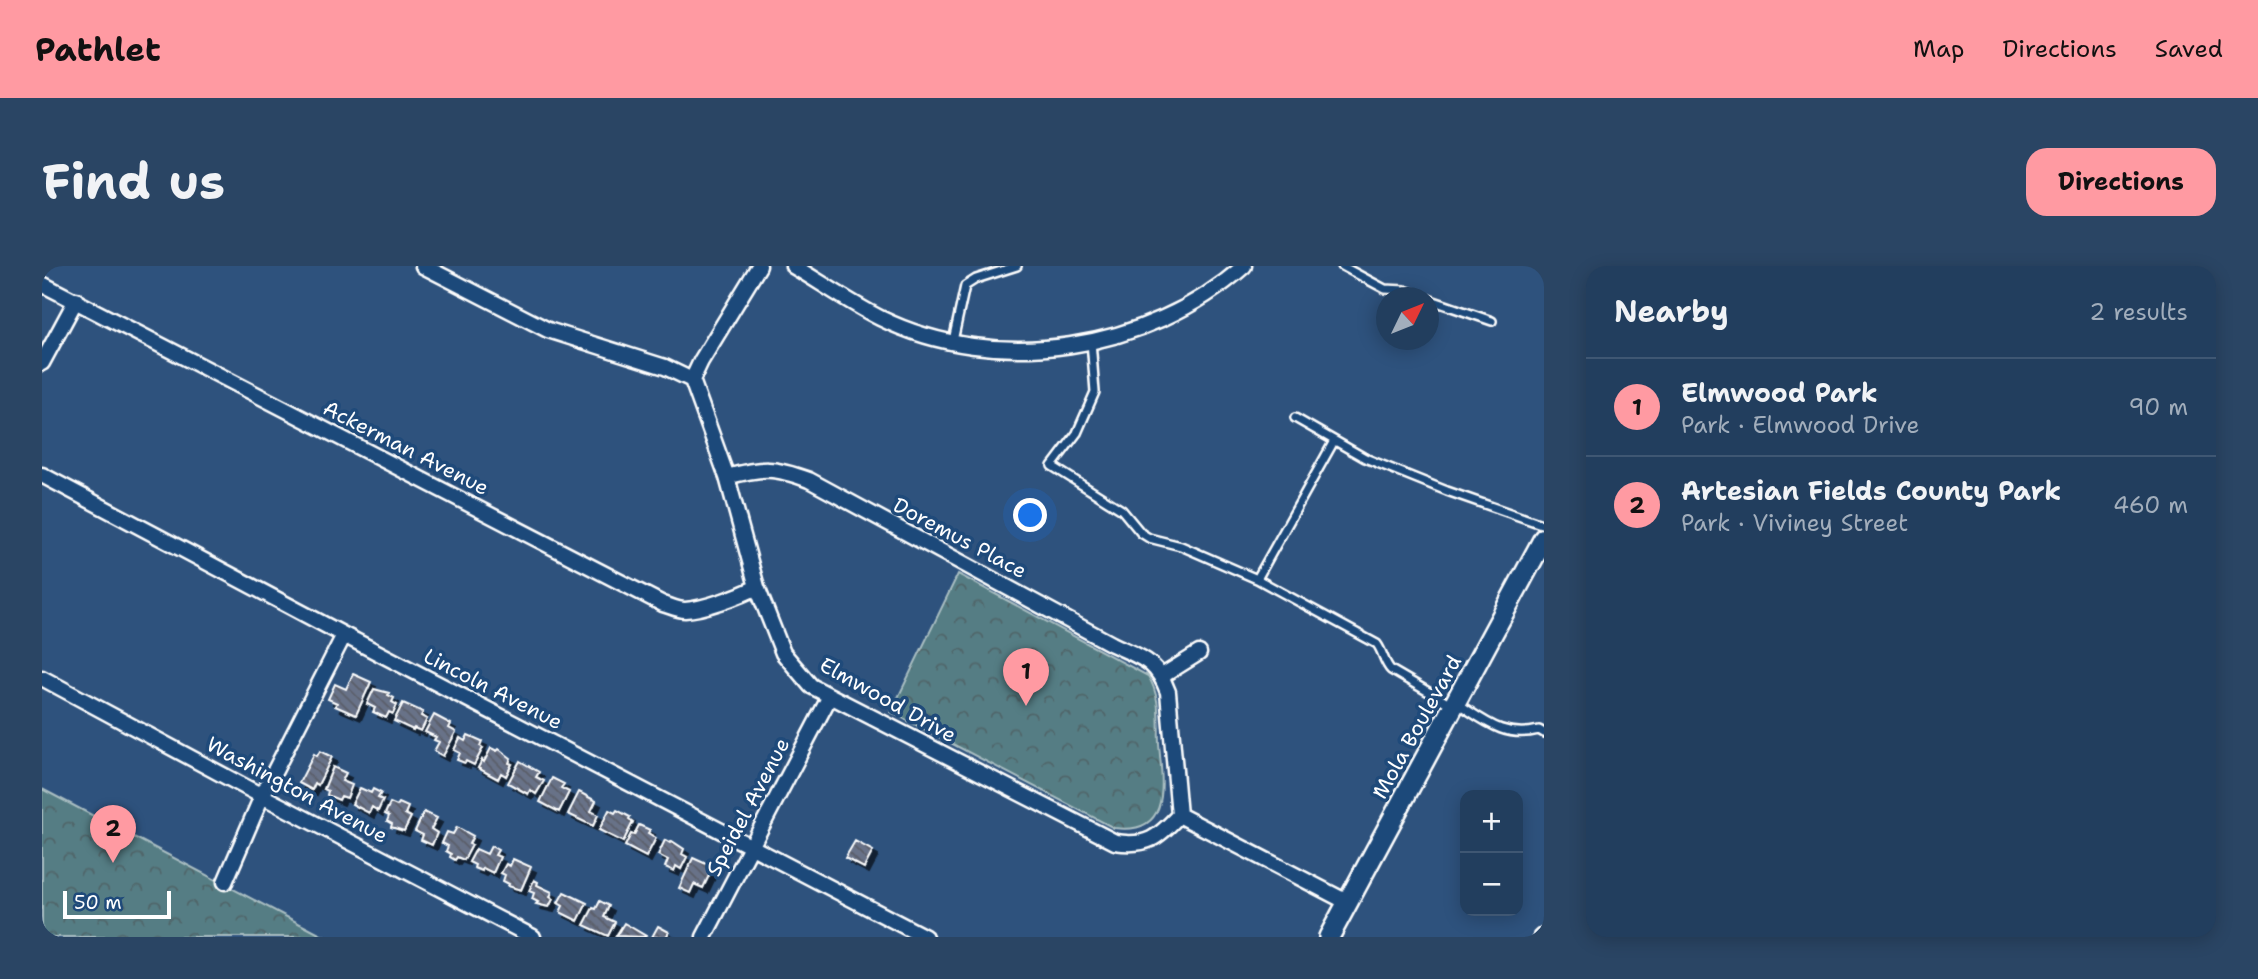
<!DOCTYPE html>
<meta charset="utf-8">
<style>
:root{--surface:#223e5e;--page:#2a4564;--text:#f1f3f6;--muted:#a2aebc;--line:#3f5773;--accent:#ff9aa2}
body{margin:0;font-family:"Shantell Sans",sans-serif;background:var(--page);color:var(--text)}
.controls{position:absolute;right:21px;bottom:21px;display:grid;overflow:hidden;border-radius:14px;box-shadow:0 4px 18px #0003}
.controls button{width:63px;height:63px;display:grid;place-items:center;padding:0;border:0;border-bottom:2px solid var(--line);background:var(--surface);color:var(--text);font:35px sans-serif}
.compass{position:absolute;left:1334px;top:21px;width:63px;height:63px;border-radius:50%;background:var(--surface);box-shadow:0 4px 18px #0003;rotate:47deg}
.scale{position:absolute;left:21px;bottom:18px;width:108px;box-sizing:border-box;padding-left:7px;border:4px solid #fff;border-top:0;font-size:19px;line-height:24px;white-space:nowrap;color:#fff;-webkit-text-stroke:5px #1f4a7a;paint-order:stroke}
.you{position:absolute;left:989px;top:250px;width:24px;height:24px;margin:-18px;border:5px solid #fff;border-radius:50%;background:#1a73e8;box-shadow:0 0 0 10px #1a73e833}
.badge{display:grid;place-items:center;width:46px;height:46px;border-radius:50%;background:var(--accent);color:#111;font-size:23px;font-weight:700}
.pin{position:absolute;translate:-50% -58px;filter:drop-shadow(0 2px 4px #0008)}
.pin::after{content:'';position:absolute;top:37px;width:24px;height:21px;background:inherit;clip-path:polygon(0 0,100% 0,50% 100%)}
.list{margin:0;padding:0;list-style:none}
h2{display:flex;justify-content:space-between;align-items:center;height:91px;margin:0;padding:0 28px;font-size:30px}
h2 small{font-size:23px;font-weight:400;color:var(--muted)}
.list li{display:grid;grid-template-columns:46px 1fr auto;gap:21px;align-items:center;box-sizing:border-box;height:98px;padding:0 28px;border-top:2px solid var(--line)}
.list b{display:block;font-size:26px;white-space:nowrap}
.list p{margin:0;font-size:23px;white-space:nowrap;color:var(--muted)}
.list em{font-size:23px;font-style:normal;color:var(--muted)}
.map{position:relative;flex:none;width:1502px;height:671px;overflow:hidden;border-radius:21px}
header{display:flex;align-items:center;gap:42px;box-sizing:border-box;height:98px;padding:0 35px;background:var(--accent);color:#111}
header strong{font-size:33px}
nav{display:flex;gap:38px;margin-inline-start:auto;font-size:24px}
.intro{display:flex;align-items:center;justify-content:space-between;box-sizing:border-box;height:168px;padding:0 42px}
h1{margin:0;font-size:49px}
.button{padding:18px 32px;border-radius:21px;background:var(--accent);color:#111;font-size:24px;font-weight:700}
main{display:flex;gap:42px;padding:0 42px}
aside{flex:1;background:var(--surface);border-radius:21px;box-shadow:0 4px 18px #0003}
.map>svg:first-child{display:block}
.park{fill:url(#park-crowns);stroke:#aabec2;stroke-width:2}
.building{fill:url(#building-back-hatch);stroke:#fff;stroke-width:2;filter:url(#shadow)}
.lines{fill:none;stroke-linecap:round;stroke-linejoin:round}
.lane-casing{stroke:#fff;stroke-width:12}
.street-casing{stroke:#fff;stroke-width:19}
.secondary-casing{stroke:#fff;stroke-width:24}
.lane{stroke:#1f4a7a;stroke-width:7}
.street{stroke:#1f4a7a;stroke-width:14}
.secondary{stroke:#1f4a7a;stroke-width:19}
.labels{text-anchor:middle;stroke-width:7;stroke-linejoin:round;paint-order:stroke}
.street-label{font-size:21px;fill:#fff;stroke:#1f4a7a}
</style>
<header>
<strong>Pathlet</strong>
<nav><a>Map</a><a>Directions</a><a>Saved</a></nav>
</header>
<div class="intro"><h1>Find us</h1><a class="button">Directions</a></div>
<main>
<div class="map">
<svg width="1502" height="671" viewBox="0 0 1502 671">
<defs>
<pattern id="park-crowns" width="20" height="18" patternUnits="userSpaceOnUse" patternTransform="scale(1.75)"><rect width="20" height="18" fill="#547d84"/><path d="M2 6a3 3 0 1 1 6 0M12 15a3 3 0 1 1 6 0" fill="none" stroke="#506468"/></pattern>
<pattern id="building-back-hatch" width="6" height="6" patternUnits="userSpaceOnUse" patternTransform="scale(1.75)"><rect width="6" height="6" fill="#687288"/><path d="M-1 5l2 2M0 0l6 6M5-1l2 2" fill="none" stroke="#595d67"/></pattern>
<filter id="shadow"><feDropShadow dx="5" dy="5" stdDeviation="0" flood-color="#0009"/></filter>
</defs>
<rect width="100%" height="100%" fill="#2e527d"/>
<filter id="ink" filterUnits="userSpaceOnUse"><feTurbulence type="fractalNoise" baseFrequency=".0143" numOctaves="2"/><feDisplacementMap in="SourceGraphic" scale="14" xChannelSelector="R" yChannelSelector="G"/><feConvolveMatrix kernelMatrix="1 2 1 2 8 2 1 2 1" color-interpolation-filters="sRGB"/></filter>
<g filter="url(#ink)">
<path class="park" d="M916 308 1106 410C1119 430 1116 454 1117 478 1120 516 1131 570 1072 562L849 446Z
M0 523 283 671H0Z"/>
<path class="building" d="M311 408 329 416 314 449 293 440 295 437 286 433 293 418 304 423Z
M332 423 347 427 346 429 352 432 350 436 355 439 351 448 347 446 344 452 331 446 333 442 325 438Z
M361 437 381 446 379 450 385 453 379 465 372 462 371 464 352 455Z
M392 449 409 458 407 462 414 466 401 490 392 485 397 476 392 474 394 471 383 466Z
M426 469 440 475 438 480 441 482 432 499 424 495 423 497 415 494 418 487 412 484 418 472 423 475Z
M449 482 455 485 457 483 469 492 467 497 470 498 464 510 459 507 456 513 436 502 440 494 442 496Z
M278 485 290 491 276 519 273 517 270 524 257 517 272 488 275 490Z
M478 495 497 506 494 511 502 515 494 528 488 524 486 528 466 517Z
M291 501 304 507 300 515 310 519 305 532 299 530 297 534 285 529 286 525 282 523Z
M510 512 522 518 519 522 527 526 517 546 498 536Z
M318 522 329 527 331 523 339 527 336 532 341 534 336 545 330 541 327 547 310 538Z
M537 526 554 535 549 545 556 549 551 560 526 548Z
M348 537 355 540 357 537 366 541 363 548 369 551 362 565 349 561 350 558 345 555 347 550 343 548Z
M567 544 573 547 575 544 588 551 587 553 591 556 581 576 557 564Z
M382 546 395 552 389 563 395 567 390 579 379 574 381 569 373 565Z
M597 559 608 564 606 567 614 572 604 591 583 580 589 568 592 569Z
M415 561 431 570 427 578 430 579 422 594 415 591 413 594 408 591 409 588 404 585 406 580 400 577 405 566 411 568Z
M623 574 628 577 630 575 642 583 640 588 645 591 639 603 634 600 632 605 623 601 626 594 616 589Z
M813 575 831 585 822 602 803 592Z
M449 580 456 584 453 589 458 591 451 607 441 602 440 605 432 602 433 599 427 596 434 583 445 588Z
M651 592 671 601 661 622 652 618 648 627 637 622Z
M471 593 489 601 479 624 466 620 467 618 461 615 463 609 459 607 464 598 468 600Z
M492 614 496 616 495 619 510 626 508 631 511 633 507 641 494 638 496 636 490 633 492 627 487 625Z
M522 626 545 637 536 655 518 646 521 640 516 637Z
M558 635 567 640 562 651 573 656 566 670 542 659 551 642 554 643Z
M582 657 604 670 603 671 574 670Z
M616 660 627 666 624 671H610Z"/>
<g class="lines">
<defs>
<path id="lane" d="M1300 0 1343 23 1363 24 1384 32
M1386 33 1450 55
M911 75 923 20 934 13 975 0
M1049 75 1053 126 1035 167 1010 200 1080 244 1099 267 1107 272 1139 280 1215 313 1335 378C1341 386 1342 397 1349 404L1409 439
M1253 152 1323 192 1405 225 1502 259
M1215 313 1292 175
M1415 437C1443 455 1462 473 1497 464L1502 467"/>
<path id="street" d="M381 0 506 64 623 101 650 114 685 211 715 321 741 387 769 420 1073 576C1105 581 1116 572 1137 549L1305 636
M751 0C780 17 808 37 838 52 954 109 1107 85 1202 0
M0 18 621 338C628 340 636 344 643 344 662 343 698 330 715 321
M0 97 34 34
M650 114 659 95 717 0
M0 209 302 369 883 671
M685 211C721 201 732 201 767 214L1070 378C1099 392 1114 393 1126 426L1137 549
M1120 410 1157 387
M0 412 220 530 491 671
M183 616 220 530 302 369
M662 671 788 430
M1499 671 1502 669"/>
<path id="secondary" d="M1287 671 1502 272"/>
</defs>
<use href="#lane" class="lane-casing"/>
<use href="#street" class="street-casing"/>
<use href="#secondary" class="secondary-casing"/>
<use href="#lane" class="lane"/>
<use href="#street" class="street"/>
<use href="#secondary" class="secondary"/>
</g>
</g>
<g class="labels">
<g class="street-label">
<text transform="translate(364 182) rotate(27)" y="7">Ackerman Avenue</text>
<text transform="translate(918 272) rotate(28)" y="7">Doremus Place</text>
<text transform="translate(451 423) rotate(27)" y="7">Lincoln Avenue</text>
<text transform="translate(846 434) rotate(29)" y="7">Elmwood Drive</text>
<text transform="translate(1375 461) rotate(-61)" y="7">Mola Boulevard</text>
<text transform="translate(255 524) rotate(28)" y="7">Washington Avenue</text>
<text transform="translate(706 541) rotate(-62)" y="7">Speidel Avenue</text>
</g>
</g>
</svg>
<div class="controls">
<button>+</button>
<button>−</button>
</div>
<svg class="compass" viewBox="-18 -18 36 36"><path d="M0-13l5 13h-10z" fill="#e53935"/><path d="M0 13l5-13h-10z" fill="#a2aebc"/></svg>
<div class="scale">50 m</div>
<div class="you"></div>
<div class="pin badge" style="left:984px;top:440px">1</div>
<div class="pin badge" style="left:71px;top:597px">2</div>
</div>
<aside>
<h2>Nearby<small>2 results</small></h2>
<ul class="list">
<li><span class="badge">1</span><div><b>Elmwood Park</b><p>Park · Elmwood Drive</p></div><em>90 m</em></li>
<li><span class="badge">2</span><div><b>Artesian Fields County Park</b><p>Park · Viviney Street</p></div><em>460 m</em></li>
</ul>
</aside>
</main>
